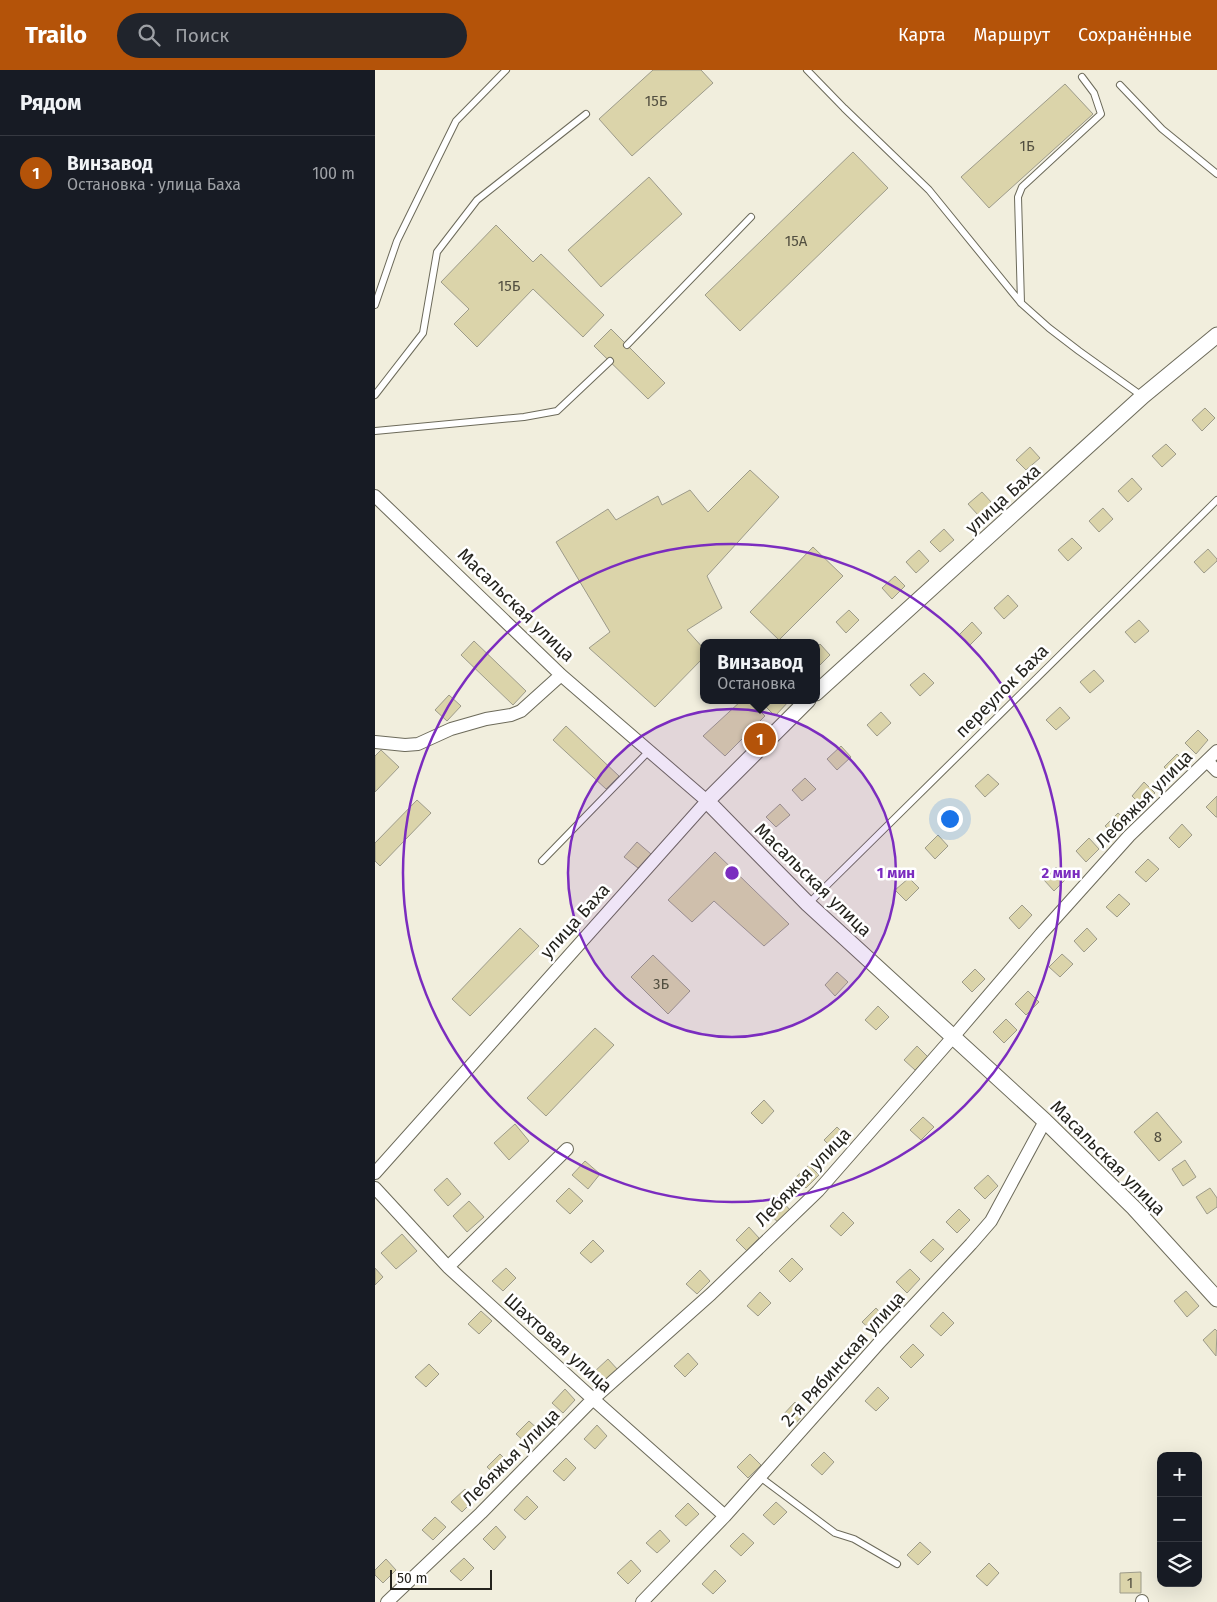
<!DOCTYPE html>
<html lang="ru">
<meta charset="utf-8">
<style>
:root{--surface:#171b24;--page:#20242c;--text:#f1f3f6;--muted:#9ea1a6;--line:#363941;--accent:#b45309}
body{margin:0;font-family:"Fira Sans",sans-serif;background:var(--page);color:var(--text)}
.controls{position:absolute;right:15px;bottom:15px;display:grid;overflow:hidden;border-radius:10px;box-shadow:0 5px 20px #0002}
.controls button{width:45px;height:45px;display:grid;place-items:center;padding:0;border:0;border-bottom:1px solid var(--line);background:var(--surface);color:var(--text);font:25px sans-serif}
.scale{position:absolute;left:15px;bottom:12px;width:102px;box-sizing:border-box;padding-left:5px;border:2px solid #24231d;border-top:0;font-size:14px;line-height:18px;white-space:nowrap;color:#24231d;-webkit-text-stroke:4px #fff;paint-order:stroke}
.you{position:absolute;left:574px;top:748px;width:18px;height:18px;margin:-12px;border:4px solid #fff;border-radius:50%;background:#1a73e8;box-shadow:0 0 0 8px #1a73e833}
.badge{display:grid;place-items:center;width:32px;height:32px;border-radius:50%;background:var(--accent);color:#fff;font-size:16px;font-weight:700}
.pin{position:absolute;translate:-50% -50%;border:2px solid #fff;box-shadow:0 1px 5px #0006}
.popup{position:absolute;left:325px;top:569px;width:120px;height:65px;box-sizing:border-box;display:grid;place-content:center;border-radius:10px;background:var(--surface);filter:drop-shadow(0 1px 4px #0005);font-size:16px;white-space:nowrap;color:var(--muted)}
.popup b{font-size:19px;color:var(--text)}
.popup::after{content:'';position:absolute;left:50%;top:100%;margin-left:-10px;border:10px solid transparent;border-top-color:var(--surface)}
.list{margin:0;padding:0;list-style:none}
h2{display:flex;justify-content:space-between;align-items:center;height:65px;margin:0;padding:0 20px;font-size:21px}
h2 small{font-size:16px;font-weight:400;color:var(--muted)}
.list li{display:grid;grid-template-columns:32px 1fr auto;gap:15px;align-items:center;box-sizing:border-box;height:75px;padding:0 20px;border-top:1px solid var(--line)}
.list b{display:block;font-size:19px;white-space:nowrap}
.list p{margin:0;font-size:16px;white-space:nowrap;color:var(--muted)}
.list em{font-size:16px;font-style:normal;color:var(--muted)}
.icon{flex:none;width:28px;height:28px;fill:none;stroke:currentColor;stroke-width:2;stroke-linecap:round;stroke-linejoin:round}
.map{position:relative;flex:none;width:842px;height:1532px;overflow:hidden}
header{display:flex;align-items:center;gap:30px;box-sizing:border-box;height:70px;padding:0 25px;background:var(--accent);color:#fff}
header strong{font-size:24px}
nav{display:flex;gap:28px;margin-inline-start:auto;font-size:18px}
.search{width:350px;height:45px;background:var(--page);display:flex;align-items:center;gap:12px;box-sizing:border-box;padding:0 18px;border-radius:28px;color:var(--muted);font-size:19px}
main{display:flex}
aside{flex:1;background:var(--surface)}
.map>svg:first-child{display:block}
.building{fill:#dbd4aa;stroke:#9d9b8a}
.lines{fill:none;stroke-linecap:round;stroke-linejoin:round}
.service-casing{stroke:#6c6a5a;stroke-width:8}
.minor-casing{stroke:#6c6a5a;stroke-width:14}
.tertiary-casing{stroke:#6c6a5a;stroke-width:17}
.service{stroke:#fff;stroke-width:6}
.minor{stroke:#fff;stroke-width:12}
.tertiary{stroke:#fff;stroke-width:15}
.ring{fill:none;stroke:#7b2cbf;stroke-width:2.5}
.labels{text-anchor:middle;stroke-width:5;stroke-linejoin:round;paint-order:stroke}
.number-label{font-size:15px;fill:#524f40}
.street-label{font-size:18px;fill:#24231d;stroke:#fff}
.centre{fill:#7b2cbf;stroke:#fff;stroke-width:2.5}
.ring-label{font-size:15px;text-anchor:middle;font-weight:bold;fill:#7b2cbf;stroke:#fff;stroke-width:5;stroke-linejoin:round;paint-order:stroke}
</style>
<header>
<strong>Trailo</strong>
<div class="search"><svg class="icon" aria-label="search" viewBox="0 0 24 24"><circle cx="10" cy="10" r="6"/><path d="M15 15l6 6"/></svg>Поиск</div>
<nav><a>Карта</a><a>Маршрут</a><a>Сохранённые</a></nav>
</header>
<main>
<aside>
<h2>Рядом<small></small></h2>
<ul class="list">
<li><span class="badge">1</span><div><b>Винзавод</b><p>Остановка · улица Баха</p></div><em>100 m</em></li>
</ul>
</aside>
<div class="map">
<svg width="842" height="1532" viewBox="0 0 842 1532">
<rect width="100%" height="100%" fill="#f1eedd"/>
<path class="building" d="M278 0H326L338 13 257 86 224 49Z
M690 14 718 44 614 138 586 107Z
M478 82 513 118 365 261 330 225Z
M274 107 307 144 226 217 193 180Z
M121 155 158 192 166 184 229 245 208 267 158 219 102 277 79 254 94 239 66 212Z
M236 259 290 313 273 329 219 276Z
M830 338 840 348 827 361 817 350Z
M791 374 801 384 787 397 777 386Z
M655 377 665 388 651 400 641 390Z
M375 400 404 427 332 506 347 538 312 560 329 579V587L280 637 214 578 235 562 181 472 233 439 241 450 283 426 287 435 315 420 333 442Z
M757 408 767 419 753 432 743 421Z
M607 422 617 433 603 445 593 434Z
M728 438 738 449 724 462 714 451Z
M569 459 579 470 565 482 555 472Z
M697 468 707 478 693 491 683 480Z
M438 477 468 506 404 570 375 542Z
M833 479 842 489V491L829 503 819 492Z
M544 480 554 491 541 503 531 492Z
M520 506 530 516 517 529 507 518Z
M633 525 643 536 629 549 619 538Z
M474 540 484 550 471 563 461 552Z
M764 550 774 561 760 573 750 562Z
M597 552 607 563 594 576 584 565Z
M99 571 151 621 138 635 86 585Z
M445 574 455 585 442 598 441 578Z
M719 600 729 611 715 623 705 612Z
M549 603 559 613 545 626 535 615Z
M74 625 86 636 72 651 60 640Z
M367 630H374L390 646 350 686 328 666Z
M384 630H415L400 646Z
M685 637 695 648 681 660 671 650Z
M506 642 516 653 502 666 492 655Z
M191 656 244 706 231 719 178 670Z
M823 660 833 670 821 684 810 673Z
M466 676 476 687 462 700 452 689Z
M6 680 24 697 0 722V686Z
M802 684 813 695 800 708 789 697Z
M613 704 624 714 610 727 600 716Z
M430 708 441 719 427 731 417 720Z
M769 712 780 723 767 736 757 726Z
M842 726V747H841L831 737Z
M42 730 56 743 5 796 0 791V773Z
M405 734 415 745 401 757 391 747Z
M743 743 754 753 741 766 730 756Z
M807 754 817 765 804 778 794 768Z
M563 765 573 776 560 789 550 778Z
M714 768 724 779 711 792 701 781Z
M262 772 276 784 263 798 249 787Z
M340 782 414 854 389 876 339 831 317 852 293 830Z
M773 789 784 799 771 812 760 802Z
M681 797 692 808 679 821 669 810Z
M534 808 544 818 531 831 520 820Z
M744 824 755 834 742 847 731 837Z
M647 835 657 845 644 859 634 848Z
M145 858 164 876 95 946 77 929Z
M712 858 722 869 709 882 699 871Z
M687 884 698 894 685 907 674 897Z
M278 885 315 921 293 944 256 907Z
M600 899 610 909 597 922 587 912Z
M462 902 473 912 460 926 450 915Z
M653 921 664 932 651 945 640 934Z
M503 936 514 947 501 960 490 950Z
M631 949 642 960 629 973 618 962Z
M220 958 239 975 171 1046 152 1028Z
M542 976 553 987 540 1000 529 990Z
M389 1030 399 1041 387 1054 376 1043Z
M782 1042 807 1072 784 1091 759 1062Z
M548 1047 559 1057 546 1070 535 1060Z
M140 1054 154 1071 134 1090 119 1073Z
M462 1057 473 1068 460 1081 449 1070Z
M810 1090 821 1107 808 1116 797 1099Z
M210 1091 225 1104 213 1119 197 1105Z
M434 1095 444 1105 431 1118 420 1108Z
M613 1105 623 1116 610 1129 599 1118Z
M72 1108 86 1124 73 1136 59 1120Z
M194 1118 208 1131 195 1144 181 1131Z
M835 1118 842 1128V1137L832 1144 821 1127Z
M406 1130 416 1141 404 1153 393 1143Z
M94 1131 109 1147 92 1162 78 1146Z
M584 1139 595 1150 582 1163 571 1152Z
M468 1142 479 1153 466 1166 455 1156Z
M374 1157 384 1168 372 1181 361 1170Z
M27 1164 42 1181 21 1199 6 1183Z
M558 1169 569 1179 556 1192 545 1182Z
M218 1170 229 1181 216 1193 205 1183Z
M417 1188 428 1199 415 1212 404 1201Z
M0 1198 8 1207 0 1215Z
M131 1198 141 1208 128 1221 117 1211Z
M535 1199 545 1209 532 1223 521 1212Z
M325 1200 335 1211 322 1224 311 1214Z
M811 1221 824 1236 812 1247 799 1231Z
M385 1222 396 1233 383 1246 372 1236Z
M501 1238 511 1249 498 1262 487 1252Z
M106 1241 117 1251 104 1264 93 1254Z
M568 1242 579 1253 566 1266 555 1256Z
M840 1259 842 1261 841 1286 828 1270Z
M538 1274 549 1285 536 1298 525 1287Z
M313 1283 323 1294 310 1307 299 1296Z
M233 1289 243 1300 230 1312 219 1302Z
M54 1294 64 1304 51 1317 40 1307Z
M503 1317 514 1328 501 1341 490 1331Z
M190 1319 200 1330 188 1343 177 1333Z
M420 1332 430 1343 418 1356 407 1346Z
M154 1351 165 1361 152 1374 141 1364Z
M222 1355 232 1366 220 1379 209 1369Z
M449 1382 459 1392 447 1405 436 1395Z
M125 1384 135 1394 123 1407 112 1397Z
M375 1384 386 1395 373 1408 362 1397Z
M191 1388 201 1398 189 1411 178 1401Z
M90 1419 100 1429 87 1442 76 1432Z
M152 1426 163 1437 150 1450 139 1440Z
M401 1432 412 1442 399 1455 388 1445Z
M313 1433 324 1444 311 1456 300 1446Z
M60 1447 71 1457 58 1470 47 1460Z
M121 1456 131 1467 119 1480 108 1469Z
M285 1460 295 1471 282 1483 271 1473Z
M368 1463 379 1473 366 1486 355 1476Z
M545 1472 556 1482 543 1495 532 1485Z
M89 1488 99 1498 86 1511 75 1501Z
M11 1489 21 1500 8 1513 0 1505V1500Z
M256 1490 266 1501 253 1514 242 1503Z
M614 1493 624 1503 612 1516 601 1506Z
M340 1500 351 1511 338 1524 327 1514Z
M766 1502V1523H745V1503Z"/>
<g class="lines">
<defs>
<path id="service" d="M432 0 469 38 554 120 646 233 674 258 704 281 767 326
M745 15 787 59 842 104
M646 233 643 127 647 117 726 44 719 23 707 7
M0 235 22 171 81 51 131 0
M252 275 376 147
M0 325 48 263 62 182 102 130 211 44
M0 361 149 347 182 341 235 291
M167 791 274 681
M434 833 842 430
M385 1407 460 1463 479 1469 522 1494"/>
<path id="minor" d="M0 426 186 605 332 731 0 1103
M0 672 30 675 43 674 76 659 111 649 136 645 146 641 186 605
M832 691 842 701
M0 1118 73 1197 218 1329 350 1446
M73 1197 192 1079
M767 1531V1532
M12 1532 106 1443 218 1329 336 1224 443 1121 578 967 666 864 754 766 842 681
M267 1532 350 1446 504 1273 596 1174 616 1151 670 1051"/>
<path id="tertiary" d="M441 623 768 326 842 265
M433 630 332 731 433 834 670 1051 759 1138 842 1229"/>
</defs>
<use href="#service" class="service-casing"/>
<use href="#minor" class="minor-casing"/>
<use href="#tertiary" class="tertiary-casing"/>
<use href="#service" class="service"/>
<use href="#minor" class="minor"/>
<use href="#tertiary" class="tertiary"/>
</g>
<circle cx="357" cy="803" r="164" fill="#7b2cbf" fill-opacity=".12"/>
<g class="ring">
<circle cx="357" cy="803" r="164"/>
<circle cx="357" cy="803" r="329"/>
</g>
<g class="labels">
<g class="number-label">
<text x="281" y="36">15Б</text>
<text x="652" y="81">1Б</text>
<text x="421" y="176">15А</text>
<text x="134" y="221">15Б</text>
<text x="286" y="919">3Б</text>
<text x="783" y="1072">8</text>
<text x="755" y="1518">1</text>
</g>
<g class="street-label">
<text transform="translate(628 429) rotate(-42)" y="6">улица Баха</text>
<text transform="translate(141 535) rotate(44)" y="6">Масальская улица</text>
<text transform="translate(627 621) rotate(-45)" y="6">переулок Баха</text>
<text transform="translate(769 729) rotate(-45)" y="6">Лебяжья улица</text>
<text transform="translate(438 810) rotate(44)" y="6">Масальская улица</text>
<text transform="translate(200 851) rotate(-48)" y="6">улица Баха</text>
<text transform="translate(733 1088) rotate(45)" y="6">Масальская улица</text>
<text transform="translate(428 1107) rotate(-46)" y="6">Лебяжья улица</text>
<text transform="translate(183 1273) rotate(42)" y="6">Шахтовая улица</text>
<text transform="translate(468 1289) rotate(-48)" y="6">2-я Рябинская улица</text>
<text transform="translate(136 1387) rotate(-45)" y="6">Лебяжья улица</text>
</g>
</g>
<circle cx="357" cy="803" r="8" class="centre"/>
<g class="ring-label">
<text x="521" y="808">1 мин</text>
<text x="686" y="808">2 мин</text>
</g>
</svg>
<div class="controls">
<button>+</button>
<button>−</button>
<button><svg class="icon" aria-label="layers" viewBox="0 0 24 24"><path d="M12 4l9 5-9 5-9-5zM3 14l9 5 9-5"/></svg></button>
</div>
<div class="scale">50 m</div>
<div class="you"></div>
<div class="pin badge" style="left:385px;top:669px">1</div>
<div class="popup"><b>Винзавод</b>Остановка</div>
</div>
</main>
